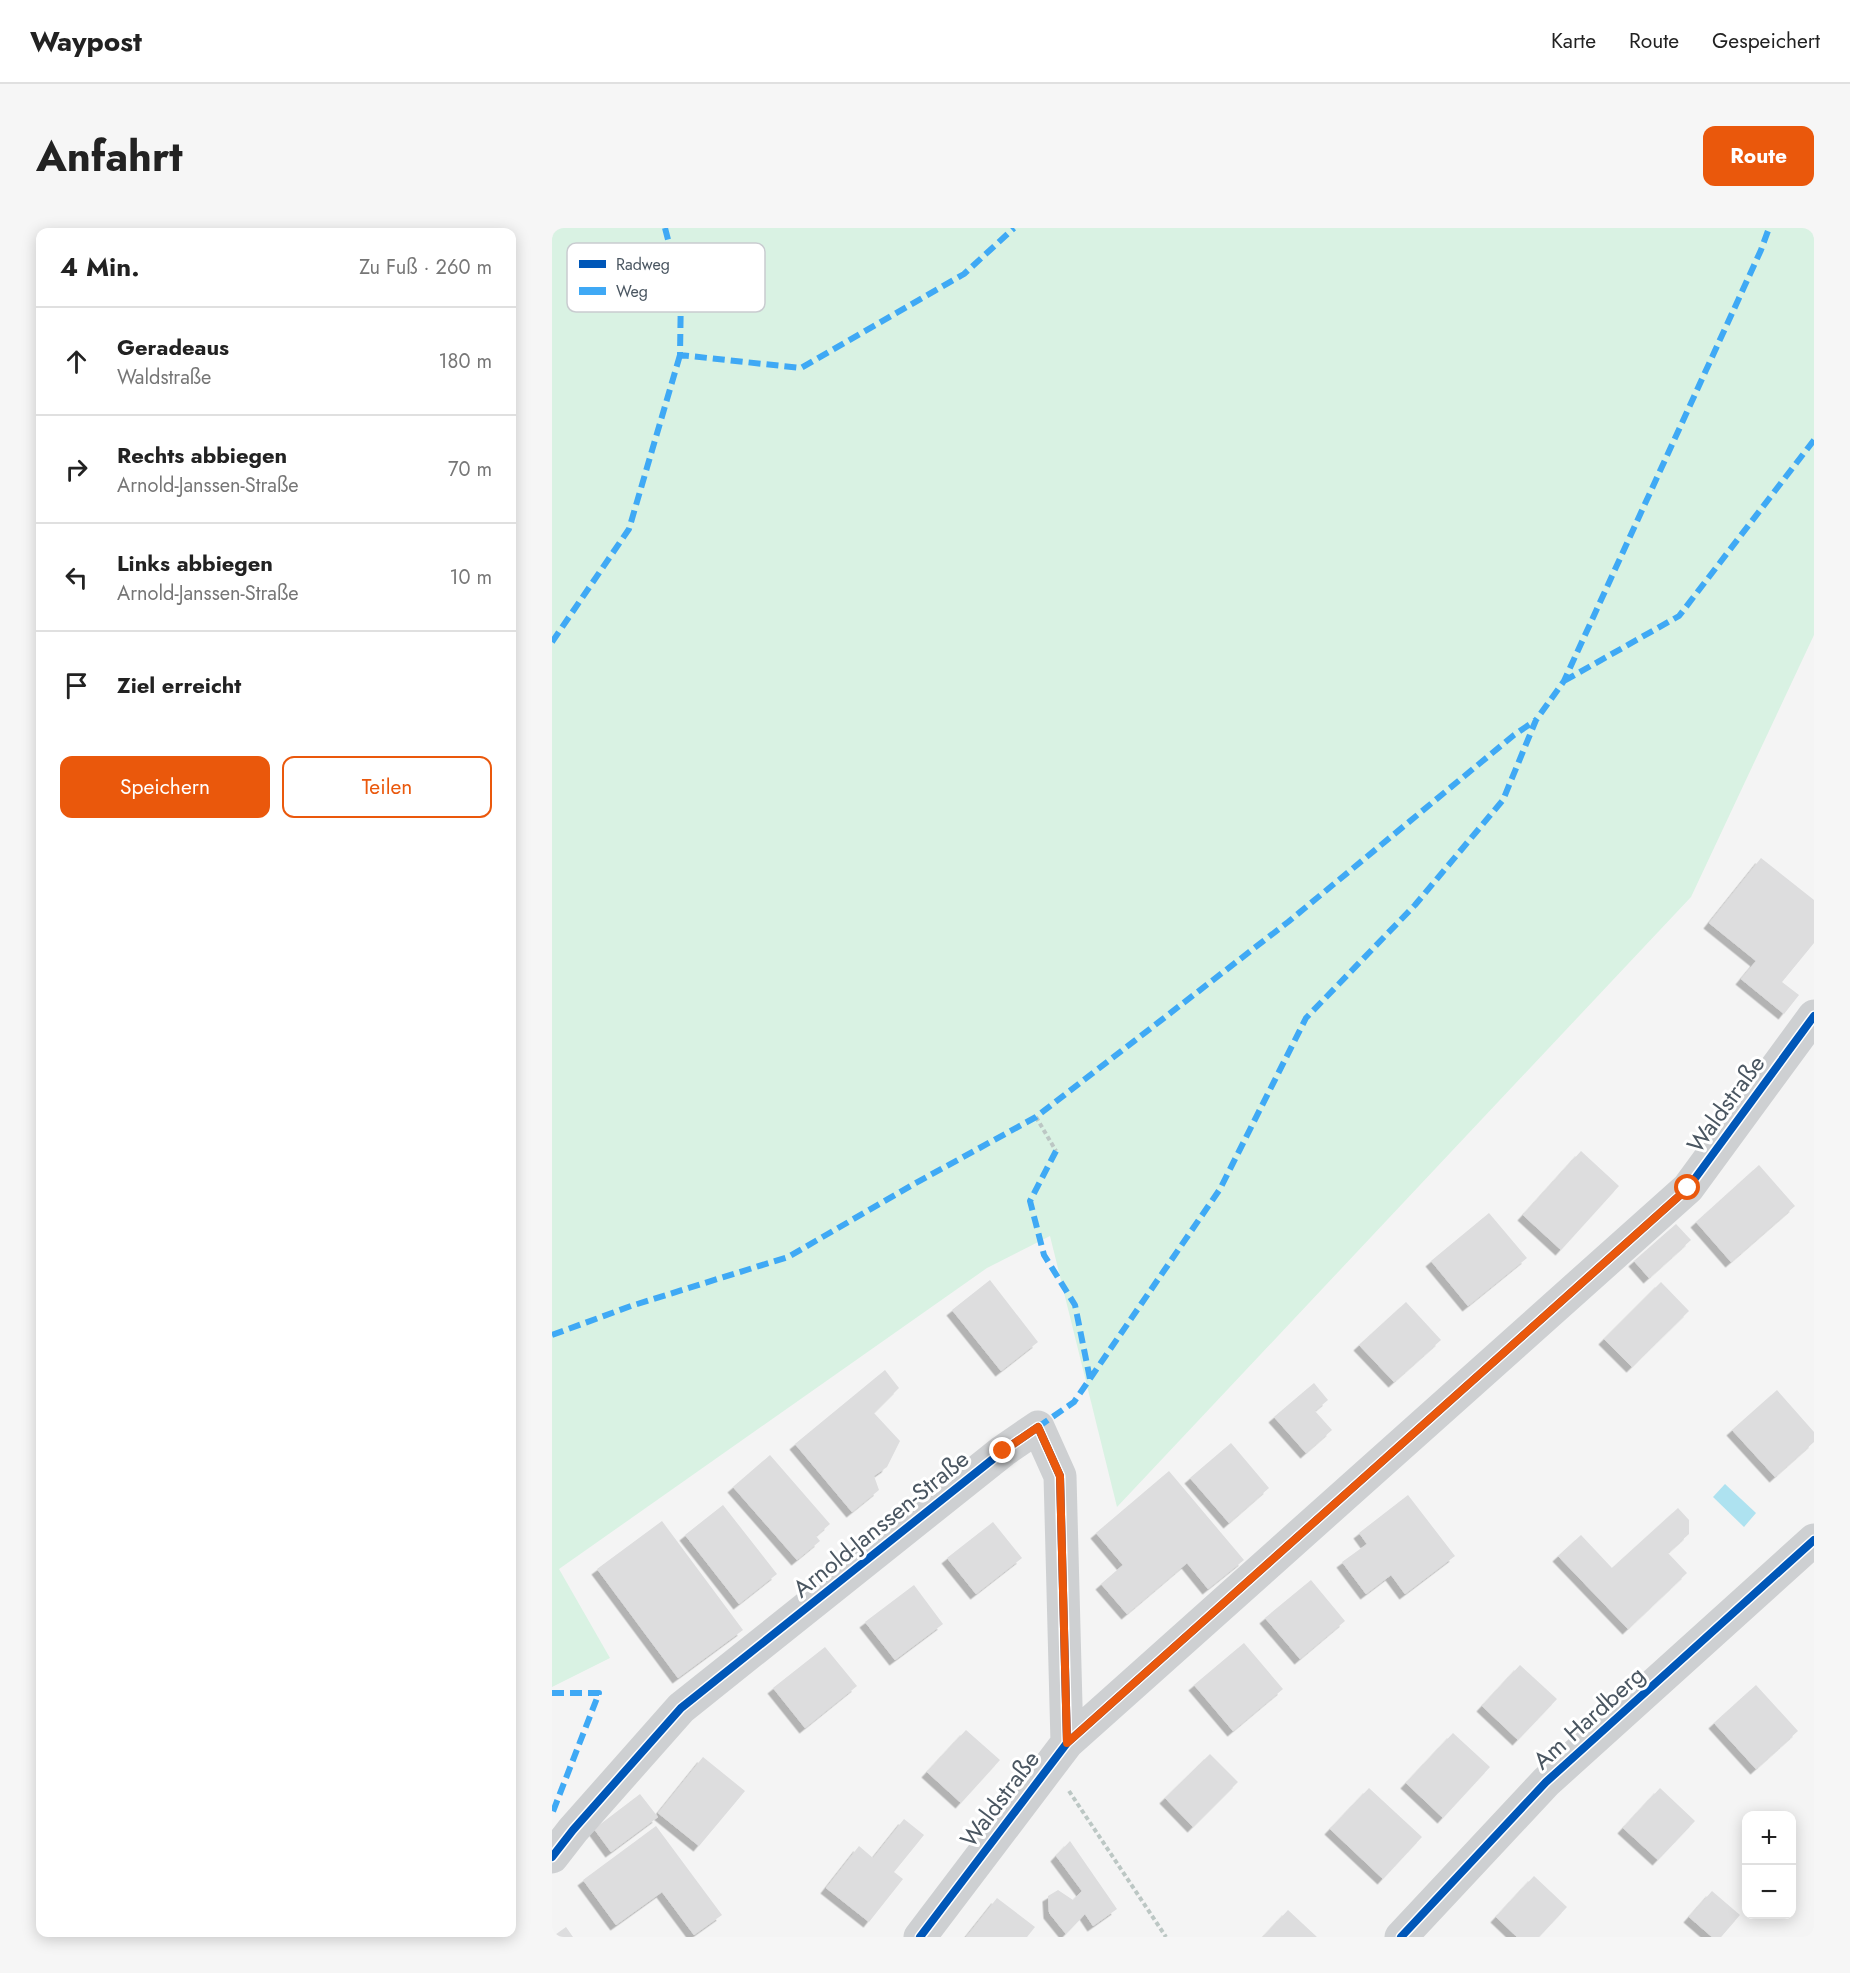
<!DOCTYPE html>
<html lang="de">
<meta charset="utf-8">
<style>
:root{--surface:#fff;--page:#f6f6f6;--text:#222;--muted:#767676;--line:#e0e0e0;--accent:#ea580c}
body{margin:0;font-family:Jost,sans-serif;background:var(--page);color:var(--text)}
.controls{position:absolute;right:18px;bottom:18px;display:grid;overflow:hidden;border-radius:12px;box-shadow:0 3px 15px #0003}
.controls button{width:54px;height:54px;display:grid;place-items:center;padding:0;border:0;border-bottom:2px solid var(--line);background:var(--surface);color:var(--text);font:30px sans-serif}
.stop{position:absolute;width:18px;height:18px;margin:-14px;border:4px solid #ea580c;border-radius:50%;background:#fff}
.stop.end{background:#ea580c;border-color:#fff;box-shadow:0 2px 6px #0008}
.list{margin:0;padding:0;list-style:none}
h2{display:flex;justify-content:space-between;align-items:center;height:78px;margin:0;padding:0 24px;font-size:26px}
h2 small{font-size:20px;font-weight:400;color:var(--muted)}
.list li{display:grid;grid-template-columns:39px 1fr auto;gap:18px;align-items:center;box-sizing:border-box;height:108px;padding:0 24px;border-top:2px solid var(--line)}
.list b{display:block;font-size:22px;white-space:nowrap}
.list p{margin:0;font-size:20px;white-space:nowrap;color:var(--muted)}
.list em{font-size:20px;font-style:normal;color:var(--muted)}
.actions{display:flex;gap:12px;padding:18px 24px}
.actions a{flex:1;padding:14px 0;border:2px solid var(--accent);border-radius:12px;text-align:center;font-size:21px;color:var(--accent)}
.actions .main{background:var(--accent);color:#fff}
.icon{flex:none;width:33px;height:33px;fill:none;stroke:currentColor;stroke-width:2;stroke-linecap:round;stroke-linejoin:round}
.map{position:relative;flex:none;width:1262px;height:1709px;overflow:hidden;border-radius:12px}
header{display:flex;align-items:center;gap:36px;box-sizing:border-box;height:84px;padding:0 30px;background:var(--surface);border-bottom:2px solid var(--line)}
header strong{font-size:28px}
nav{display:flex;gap:33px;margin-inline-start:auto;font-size:21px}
.intro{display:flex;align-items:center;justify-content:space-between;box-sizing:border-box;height:144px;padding:0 36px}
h1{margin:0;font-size:42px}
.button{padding:15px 27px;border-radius:12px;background:var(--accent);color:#fff;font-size:21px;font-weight:700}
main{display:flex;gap:36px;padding:0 36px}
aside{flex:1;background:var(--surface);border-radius:12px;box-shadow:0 3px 15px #0003}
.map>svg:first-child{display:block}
.green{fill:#d9f2e3}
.water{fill:#aee2f0}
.building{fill:#ddddde;filter:url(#shadow)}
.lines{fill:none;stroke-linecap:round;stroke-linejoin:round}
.path{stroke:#bcc7c4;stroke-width:4;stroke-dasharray:4.5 3;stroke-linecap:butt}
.minor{stroke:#ced0d2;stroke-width:33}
.quiet{stroke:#3fa9f5;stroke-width:6;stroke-dasharray:12 6;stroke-linecap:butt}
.cycleway-casing{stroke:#fff;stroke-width:11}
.cycleway{stroke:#0057b8;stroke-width:8}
.route{stroke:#ea580c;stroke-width:8}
.labels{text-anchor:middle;stroke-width:6;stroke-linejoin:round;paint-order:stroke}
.street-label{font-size:24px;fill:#4a5661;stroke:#fff}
.key{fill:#fff;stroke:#c9ccd0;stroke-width:1.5}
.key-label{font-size:16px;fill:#4a5661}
</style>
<header>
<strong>Waypost</strong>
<nav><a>Karte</a><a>Route</a><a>Gespeichert</a></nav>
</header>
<div class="intro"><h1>Anfahrt</h1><a class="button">Route</a></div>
<main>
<aside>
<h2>4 Min.<small>Zu Fuß · 260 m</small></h2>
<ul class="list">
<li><svg class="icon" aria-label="ahead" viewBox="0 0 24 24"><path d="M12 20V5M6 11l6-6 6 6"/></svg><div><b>Geradeaus</b><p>Waldstraße</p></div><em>180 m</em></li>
<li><svg class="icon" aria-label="right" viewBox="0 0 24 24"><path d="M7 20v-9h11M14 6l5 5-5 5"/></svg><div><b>Rechts abbiegen</b><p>Arnold-Janssen-Straße</p></div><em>70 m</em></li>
<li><svg class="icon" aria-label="left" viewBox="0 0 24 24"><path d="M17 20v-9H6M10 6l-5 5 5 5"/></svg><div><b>Links abbiegen</b><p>Arnold-Janssen-Straße</p></div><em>10 m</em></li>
<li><svg class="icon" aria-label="arrive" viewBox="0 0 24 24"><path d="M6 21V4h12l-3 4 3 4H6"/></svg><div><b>Ziel erreicht</b></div></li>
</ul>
<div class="actions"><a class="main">Speichern</a><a>Teilen</a></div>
</aside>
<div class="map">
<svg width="1262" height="1709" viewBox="0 0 1262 1709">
<defs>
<filter id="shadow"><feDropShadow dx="-5.5" dy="5.5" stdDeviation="0" flood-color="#0004"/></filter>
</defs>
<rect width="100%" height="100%" fill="#f4f4f4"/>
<path class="green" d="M0 0H1262V407L1139 669 565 1279 498 1008 435 1040 7 1341 58 1430 0 1459Z"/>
<path class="water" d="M1173 1256 1204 1285 1192 1299 1161 1269Z"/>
<path class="building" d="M1209 630 1262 672V715L1230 754 1247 767 1232 786 1189 751 1204 733 1157 695Z
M1029 923 1067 958 1009 1022 971 987Z
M1207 937 1243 978 1179 1034 1144 994Z
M937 985 975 1030 916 1078 879 1033Z
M1124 996 1139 1012 1097 1050 1082 1033Z
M438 1052 486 1114 449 1143 400 1082Z
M1109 1054 1137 1083 1080 1139 1052 1111Z
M854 1074 889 1112 842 1154 807 1117Z
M333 1142 347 1160 322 1185 348 1213 335 1239 322 1248 327 1262 300 1284 243 1216Z
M762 1155 776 1172 763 1183 780 1202 754 1225 722 1189Z
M1225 1162 1262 1204V1214L1223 1249 1180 1202Z
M679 1215 717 1260 677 1295 638 1250Z
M218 1227 278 1296 264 1308 268 1313 245 1332 181 1259Z
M617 1243 692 1332 656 1361 635 1335 575 1386 549 1356 571 1337 544 1305Z
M856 1267 903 1328 853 1366 839 1347 814 1366 790 1334 815 1316 807 1305Z
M171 1277 225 1346 187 1376 133 1307Z
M1126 1280 1137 1292V1306L1116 1325 1135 1345 1076 1401 1006 1328 1029 1307 1060 1340Z
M110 1293 191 1402 126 1450 45 1341Z
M441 1294 470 1330 424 1366 395 1330Z
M759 1352 793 1393 748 1431 713 1390Z
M362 1357 391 1396 343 1432 313 1394Z
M692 1415 731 1461 681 1503 642 1457Z
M273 1419 305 1458 253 1500 221 1460Z
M968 1437 1005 1471 966 1512 930 1478Z
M1204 1457 1246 1503 1204 1541 1162 1495Z
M414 1502 448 1532 409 1575 375 1544Z
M901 1505 938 1539 891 1590 854 1555Z
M658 1526 686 1554 641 1599 613 1570Z
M151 1529 193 1563 147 1618 106 1585Z
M817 1560 870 1609 831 1651 778 1601Z
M1108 1560 1143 1593 1106 1632 1071 1600Z
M88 1566 106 1589 59 1624 42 1601Z
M352 1591 372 1607 342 1644 351 1651 317 1694 274 1660 307 1618 321 1630Z
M104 1598 170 1687 142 1707 110 1664 64 1697 31 1652Z
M518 1613 565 1681 541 1698 533 1686 514 1706 497 1685 496 1668 506 1662 521 1672 530 1663 504 1628Z
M982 1648 1015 1679 987 1709H965L944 1689Z
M1160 1663 1188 1687 1169 1709H1160L1137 1689Z
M445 1670 483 1699 475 1709H414Z
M736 1682 765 1709H711Z
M14 1699 21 1709H0Z"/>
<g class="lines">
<path class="path" d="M484 889 504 923
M517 1563 614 1709"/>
<path class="minor" d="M0 1629 21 1602 129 1480 451 1223 486 1199 508 1248 515 1515
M368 1709 515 1515 1136 960 1262 788
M849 1709 994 1554 1262 1312"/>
<path class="quiet" d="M113 0 129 62 128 127 249 140 412 46 462 0
M0 414 77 301 128 127
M1012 453 1127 388 1262 212
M504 923 478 973 492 1027 523 1077 538 1151
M0 1107 79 1078 236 1029 362 956 484 889 736 694 962 507 984 492
M486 1199 522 1174 668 961 754 790 863 677 951 572 984 492 1012 453 1209 22 1217 0
M0 1465H47L0 1586"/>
<defs>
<path id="cycleway" d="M0 1629 21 1602 129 1480 451 1223 486 1199 508 1248 515 1515
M368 1709 515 1515 1136 960 1262 788
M849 1709 994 1554 1262 1312"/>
</defs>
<use href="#cycleway" class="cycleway-casing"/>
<use href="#cycleway" class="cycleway"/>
</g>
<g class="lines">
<path class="route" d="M451 1223 486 1199 508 1248 515 1515 1136 960"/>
</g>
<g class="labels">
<g class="street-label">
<text transform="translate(1174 876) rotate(-54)" y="8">Waldstraße</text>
<text transform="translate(329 1296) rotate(-39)" y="8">Arnold-Janssen-Straße</text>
<text transform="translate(1037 1490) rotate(-42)" y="8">Am Hardberg</text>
<text transform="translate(448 1571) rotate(-53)" y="8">Waldstraße</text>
</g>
</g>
<rect x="15" y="15" width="198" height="69" rx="9" class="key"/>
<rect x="27" y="32" width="27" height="8" fill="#0057b8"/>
<rect x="27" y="59" width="27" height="8" fill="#3fa9f5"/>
<g class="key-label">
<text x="64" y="42">Radweg</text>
<text x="64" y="69">Weg</text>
</g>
</svg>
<div class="controls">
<button>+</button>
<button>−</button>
</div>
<div class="stop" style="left:1136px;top:960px"></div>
<div class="stop end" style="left:451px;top:1223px"></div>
</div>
</main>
